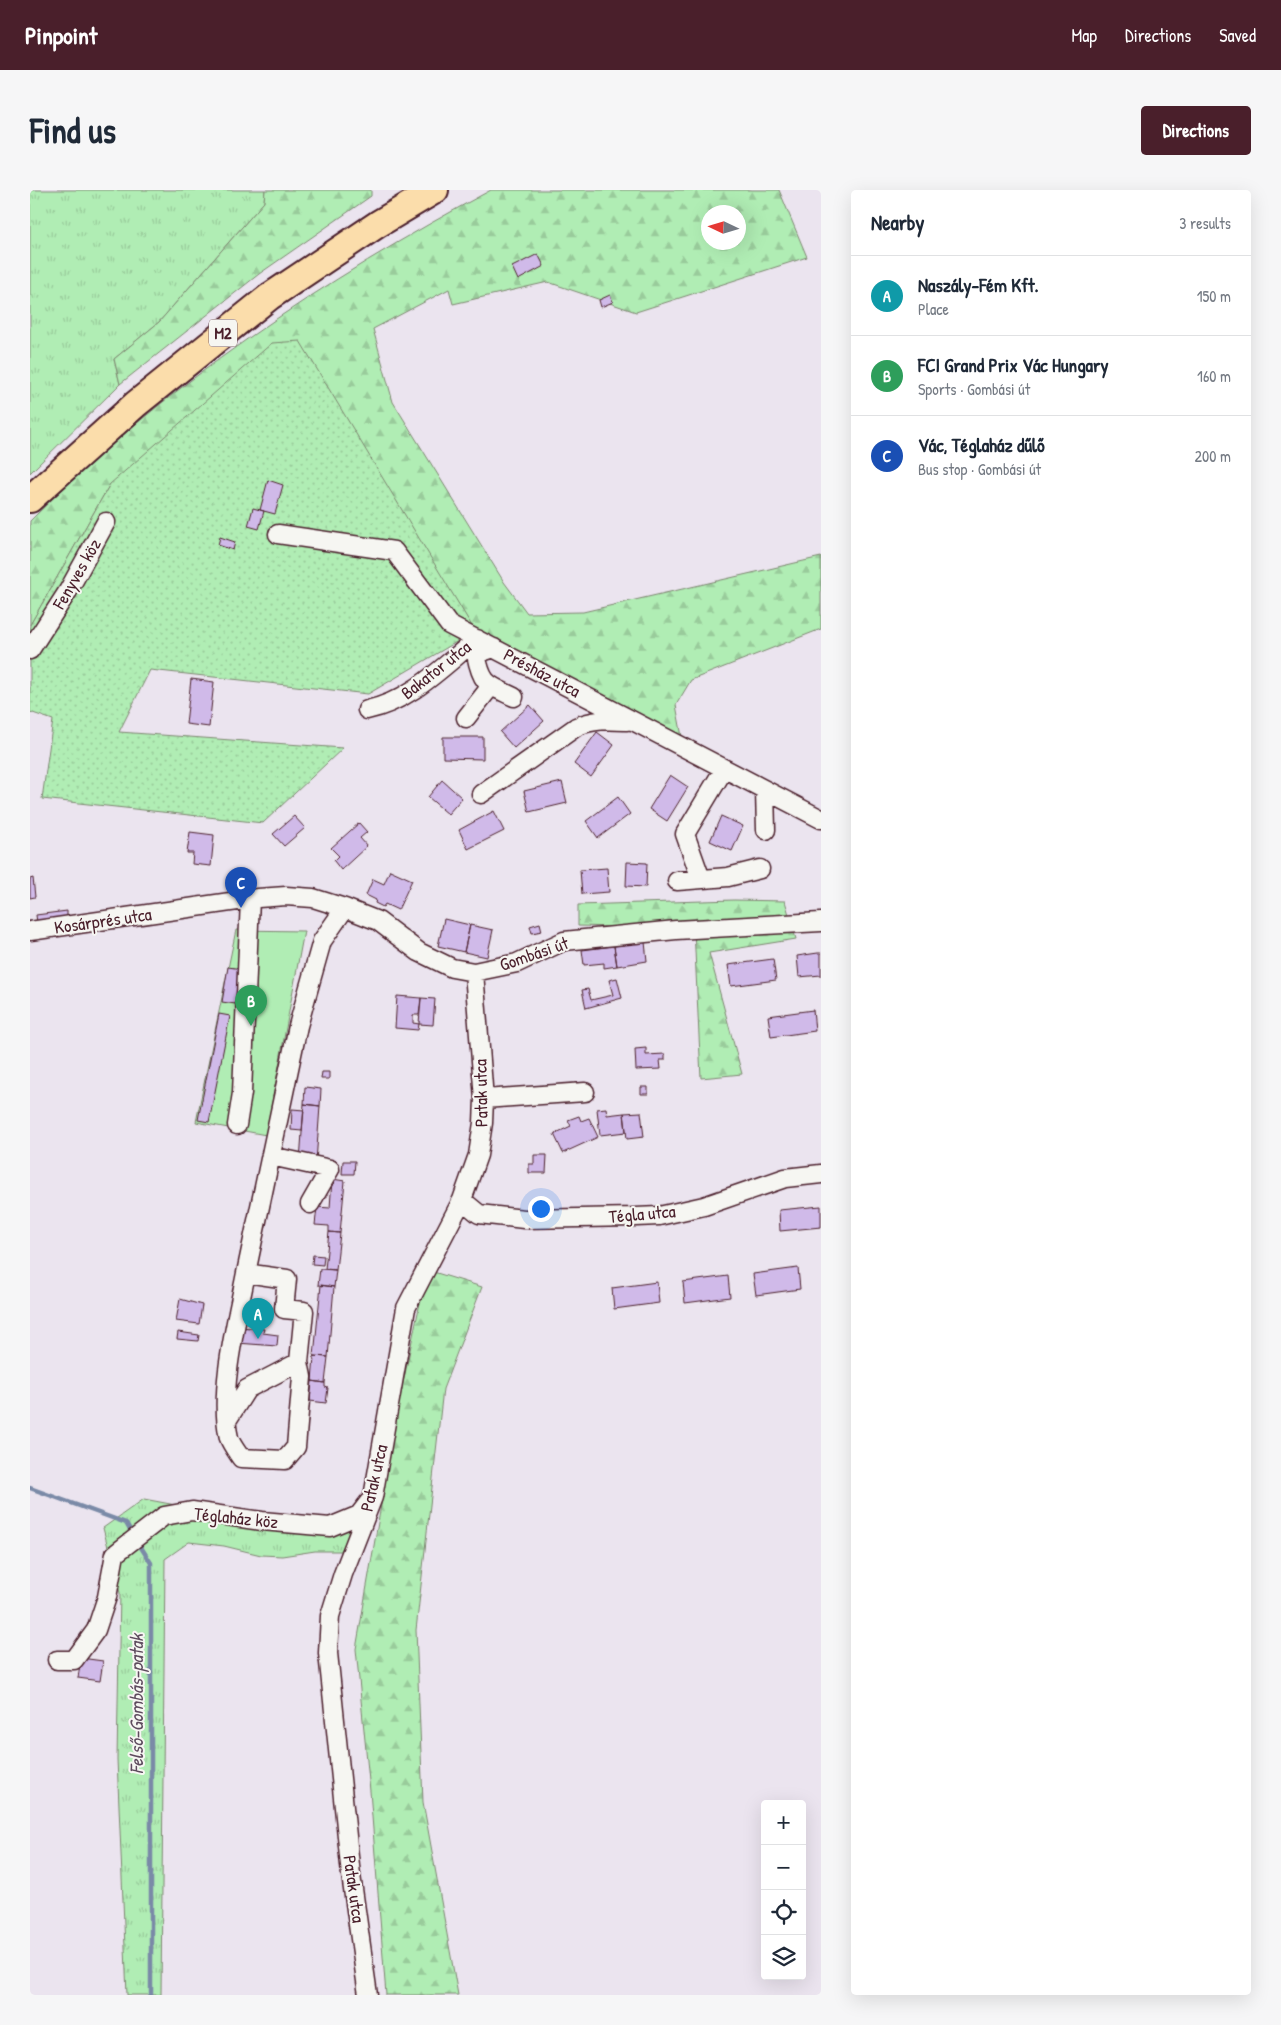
<!DOCTYPE html>
<meta charset="utf-8">
<style>
:root{--surface:#fff;--page:#f6f6f7;--text:#1f2937;--muted:#747a83;--line:#e0e1e3;--accent:#4a1f2b}
body{margin:0;font-family:"Patrick Hand",sans-serif;background:var(--page);color:var(--text)}
.controls{position:absolute;right:15px;bottom:15px;display:grid;overflow:hidden;border-radius:5px;box-shadow:0 5px 20px #0002}
.controls button{width:45px;height:45px;display:grid;place-items:center;padding:0;border:0;border-bottom:1px solid var(--line);background:var(--surface);color:var(--text);font:25px sans-serif}
.compass{position:absolute;left:671px;top:15px;width:45px;height:45px;border-radius:50%;background:var(--surface);box-shadow:0 5px 20px #0002;rotate:274deg}
.you{position:absolute;left:510px;top:1018px;width:18px;height:18px;margin:-12px;border:4px solid #fff;border-radius:50%;background:#1a73e8;box-shadow:0 0 0 8px #1a73e833}
.badge{display:grid;place-items:center;width:32px;height:32px;border-radius:50%;background:var(--accent);color:#fff;font-size:16px;font-weight:700}
.pin{position:absolute;translate:-50% -41px;filter:drop-shadow(0 1px 2px #0008)}
.pin::after{content:'';position:absolute;top:26px;width:18px;height:15px;background:inherit;clip-path:polygon(0 0,100% 0,50% 100%)}
.list{margin:0;padding:0;list-style:none}
h2{display:flex;justify-content:space-between;align-items:center;height:65px;margin:0;padding:0 20px;font-size:21px}
h2 small{font-size:16px;font-weight:400;color:var(--muted)}
.list li{display:grid;grid-template-columns:32px 1fr auto;gap:15px;align-items:center;box-sizing:border-box;height:80px;padding:0 20px;border-top:1px solid var(--line)}
.list b{display:block;font-size:19px;white-space:nowrap}
.list p{margin:0;font-size:16px;white-space:nowrap;color:var(--muted)}
.list em{font-size:16px;font-style:normal;color:var(--muted)}
.icon{flex:none;width:28px;height:28px;fill:none;stroke:currentColor;stroke-width:2;stroke-linecap:round;stroke-linejoin:round}
.map{position:relative;flex:none;width:791px;height:1805px;overflow:hidden;border-radius:5px}
header{display:flex;align-items:center;gap:30px;box-sizing:border-box;height:70px;padding:0 25px;background:var(--accent);color:#fff}
header strong{font-size:24px}
nav{display:flex;gap:28px;margin-inline-start:auto;font-size:18px}
.intro{display:flex;align-items:center;justify-content:space-between;box-sizing:border-box;height:120px;padding:0 30px}
h1{margin:0;font-size:35px}
.button{padding:12px 22px;border-radius:5px;background:var(--accent);color:#fff;font-size:18px;font-weight:700}
main{display:flex;gap:30px;padding:0 30px}
aside{flex:1;background:var(--surface);border-radius:5px;box-shadow:0 5px 20px #0002}
.map>svg:first-child{display:block}
.grass{fill:url(#grass-tufts);stroke:#7d8670}
.forest{fill:url(#forest-firs);stroke:#7d8670;fill-rule:evenodd}
.park{fill:#b0edb4;stroke:#7d8670}
.garden{fill:url(#garden-dots);stroke:#7d8670}
.lines{fill:none;stroke-linecap:round;stroke-linejoin:round}
.stream{stroke:#7a8aa7;stroke-width:4.5}
.building{fill:#d0bae9;stroke:#4a1f2b}
.minor-casing{stroke:#4a1f2b;stroke-width:21}
.highway-casing{stroke:#4a1f2b;stroke-width:30}
.minor{stroke:#f6f6f2;stroke-width:18}
.highway{stroke:#fbddab;stroke-width:26}
.labels{text-anchor:middle;stroke-width:4;stroke-linejoin:round;paint-order:stroke}
.shield{fill:#f6f6f2;stroke:#7e6067;stroke-width:1}
.shield-label{font-size:16px;font-weight:bold;fill:#4a1f2b}
.street-label{font-size:18px;fill:#4a1f2b;stroke:#f6f6f2}
.water-label{font-size:19px;font-style:italic;fill:#5e4c5e;stroke:#f6f6f2}
</style>
<header>
<strong>Pinpoint</strong>
<nav><a>Map</a><a>Directions</a><a>Saved</a></nav>
</header>
<div class="intro"><h1>Find us</h1><a class="button">Directions</a></div>
<main>
<div class="map">
<svg width="791" height="1805" viewBox="0 0 791 1805">
<defs>
<pattern id="grass-tufts" width="24" height="20" patternUnits="userSpaceOnUse" patternTransform="scale(1.25)"><rect width="24" height="20" fill="#b0edb4"/><path d="M3 7l-1-3M5 7V3M7 7l1-3M15 17l-1-3M17 17v-4M19 17l1-3" fill="none" stroke="#99cb9b"/></pattern>
<pattern id="forest-firs" width="22" height="20" patternUnits="userSpaceOnUse" patternTransform="scale(1.25)"><rect width="22" height="20" fill="#b0edb4"/><path d="M5 1l3.5 6h-7zM16 11l3.5 6h-7z" fill="#99cb9b"/></pattern>
<pattern id="garden-dots" width="8" height="8" patternUnits="userSpaceOnUse" patternTransform="scale(1.25)"><rect width="8" height="8" fill="#b0edb4"/><path d="M2 2h.1M6 6h.1" fill="none" stroke="#99cb9b" stroke-width="1.8" stroke-linecap="round"/></pattern>
</defs>
<rect width="100%" height="100%" fill="#ebe4ef"/>
<filter id="ink" filterUnits="userSpaceOnUse"><feTurbulence type="fractalNoise" baseFrequency=".02" numOctaves="2"/><feDisplacementMap in="SourceGraphic" scale="10" xChannelSelector="R" yChannelSelector="G"/><feConvolveMatrix kernelMatrix="1 2 1 2 8 2 1 2 1" color-interpolation-filters="sRGB"/></filter>
<g filter="url(#ink)">
<path class="grass" d="M0 0H235L234 12 129 132 84 169 90 194 0 283Z
M114 1309 156 1317 296 1333 332 1316 311 1361H285L252 1366 231 1365 194 1356 159 1352 135 1369 131 1805H97L87 1569 90 1403 73 1338Z"/>
<path class="forest" d="M235 0H341V6L229 84 90 194 84 169 129 132 234 12Z
M461 0H749L777 67 606 122 518 92 423 114 419 99 343 139 363 212 474 392 497 423 553 422 791 367V439L661 490 646 515 653 552 445 441 80 294 0 435V331C132 197 295 89 461 0ZM678 22H708V52H678Z
M704 710 755 711 766 749 679 763 712 884 671 888 664 739 548 736V715Z
M397 1080 452 1097 413 1199 386 1440 393 1612 428 1805H356L340 1601 326 1459 369 1212Z"/>
<path class="park" d="M206 740 274 741 236 945 166 932Z"/>
<path class="garden" d="M270 151 445 441 338 504 120 480 89 542 313 558 233 633 12 609 23 530 0 522V435L80 294 242 153Z"/>
<g class="lines">
<path class="stream" d="M0 1298 96 1333 103 1345
M107 1351 121 1373V1805"/>
</g>
<path class="building" d="M508 64 514 76 488 90 482 77Z
M580 105 583 112 571 117 569 110Z
M238 290 253 295 245 324 230 320Z
M223 318 234 321 229 339 218 336Z
M190 347 205 352 203 360 188 355Z
M161 489 184 492 179 537 156 534Z
M500 515 514 531 484 558 470 542Z
M567 542 584 555 561 587 544 574Z
M413 547H453V569L413 568Z
M640 585 658 597 637 631 619 619Z
M412 590 432 608 418 624 398 607Z
M532 592 537 613 499 622 494 601Z
M588 607 600 624 568 648 556 631Z
M464 621 474 641 438 659 429 640Z
M264 626 275 638 254 656 243 644Z
M691 626 713 636 702 661 680 651Z
M329 633 337 642 330 648 337 656 311 680 304 671 309 666 301 658Z
M160 642 184 645 181 676 162 674 163 663H157Z
M597 672 617 673 616 697 596 696Z
M577 678 579 702 552 704 550 680Z
M360 680 382 690 368 720 355 714 353 717 345 713 346 710 336 705 343 689 354 694Z
M3 688 5 707 0 708V689Z
M37 721V730L7 733 6 725Z
M414 729 440 735 434 762 408 756Z
M510 733 512 741 502 743 500 736Z
M440 735 463 740 457 767 434 762Z
M615 752 617 771 587 776 584 756Z
M584 756 587 776 574 778V773L554 775 552 760Z
M788 763H791V785L769 787 767 766Z
M743 769 746 790 701 796 698 775Z
M198 777 212 779V815L192 812Z
M587 788 592 808 556 818 552 800 558 799 561 810 583 805 579 790Z
M367 806 391 808 389 825H383V833L389 834 388 840 365 838Z
M391 808 405 809 403 835 389 834Z
M783 820 785 841 741 847 738 826Z
M189 824 200 826 179 932 168 930Z
M616 858V865L635 864V870H630L631 879 606 880 605 859Z
M292 882H299V889H291Z
M275 897 291 899 290 916 274 914Z
M611 897H618V904H611Z
M274 914 290 916 286 972 270 971Z
M576 918 577 925 594 923 596 942 570 945 567 919Z
M262 919 274 920 272 941 261 940Z
M611 922 614 947 597 949 594 923Z
M549 926 551 931 559 928 568 947 533 963 524 944 541 936 538 930Z
M504 965H517L516 983H499V974H504Z
M313 971H325L324 984H312Z
M302 989 315 991 310 1043 299 1042V1036L285 1035 287 1017 300 1018Z
M791 1016V1037L750 1041 749 1020Z
M299 1042 310 1043 306 1080 295 1079Z
M283 1065 294 1066 293 1075 282 1074Z
M768 1078 770 1099 726 1105 723 1084Z
M290 1079 306 1080 304 1097 288 1095Z
M698 1086 700 1107 655 1113 653 1092Z
M627 1092 629 1113 584 1119 582 1098Z
M291 1095 304 1097 298 1167 284 1166Z
M150 1109 172 1115 169 1134 146 1131Z
M209 1137 234 1139 233 1143 248 1145 247 1156 207 1153Z
M148 1142 169 1145 168 1151 147 1149Z
M284 1166 298 1167 295 1193 282 1191Z
M282 1191 295 1193V1197L298 1198 296 1213 280 1211Z
M51 1468 73 1471 70 1491 48 1488Z"/>
<g class="lines">
<defs>
<path id="minor" d="M248 344 364 361 419 435 791 629
M464 458 446 464C452 495 457 494 484 507
M0 460 38 401 76 332
M337 520C381 511 413 476 447 449
M436 528 461 496
M735 600 736 640
M451 604 546 537C563 529 579 530 597 531
M671 689 655 644 694 579
M647 691 698 687 730 679
M0 741 228 708 256 706 283 708 315 718 348 731 389 762 422 778 444 782 487 773 534 751 646 740 791 732
M454 909 555 902
M207 935 212 903 220 709
M241 966 300 979 280 1014
M432 1010 449 1024 494 1029 606 1027 629 1026 674 1016 755 988 791 984
M216 1083C207 1130 188 1201 199 1248 201 1254 207 1262 211 1268L255 1270 266 1257 272 1187 269 1172 274 1121 254 1119 257 1089 216 1083 268 836 292 751 315 718
M198 1229 217 1199 269 1172
M27 1470H44L66 1440 77 1407 85 1364 134 1326 162 1321 232 1331 300 1337 329 1325 339 1312
M338 1805 321 1685 298 1463 300 1426 313 1384 343 1307 376 1118 432 1010 448 965 453 933 454 909 444 782"/>
<path id="highway" d="M0 309 106 214 239 107 348 34 405 0"/>
</defs>
<use href="#minor" class="minor-casing"/>
<use href="#highway" class="highway-casing"/>
<use href="#minor" class="minor"/>
<use href="#highway" class="highway"/>
</g>
</g>
<g class="labels">
<rect class="shield" x="179" y="129.5" width="28" height="27" rx="4"/>
<g class="shield-label">
<text x="193" y="149">M2</text>
</g>
<g class="street-label">
<text transform="translate(47 384) rotate(-60)" y="6">Fenyves köz</text>
<text transform="translate(406 480) rotate(-38)" y="6">Bakator utca</text>
<text transform="translate(512 483) rotate(28)" y="6">Présház utca</text>
<text transform="translate(73 731) rotate(-8)" y="6">Kosárprés utca</text>
<text transform="translate(504 764) rotate(-19)" y="6">Gombási út</text>
<text transform="translate(451 903) rotate(-91)" y="6">Patak utca</text>
<text transform="translate(612 1024) rotate(-5)" y="6">Tégla utca</text>
<text transform="translate(344 1288) rotate(-77)" y="6">Patak utca</text>
<text transform="translate(206 1328) rotate(6)" y="6">Téglaház köz</text>
<text transform="translate(324 1699) rotate(82)" y="6">Patak utca</text>
</g>
<g class="water-label">
<text transform="translate(106 1514) rotate(-90)" y="7">Felső-Gombás-patak</text>
</g>
</g>
</svg>
<div class="controls">
<button>+</button>
<button>−</button>
<button><svg class="icon" aria-label="locate" viewBox="0 0 24 24"><circle cx="12" cy="12" r="6"/><path d="M12 2v4M12 18v4M2 12h4M18 12h4"/></svg></button>
<button><svg class="icon" aria-label="layers" viewBox="0 0 24 24"><path d="M12 4l9 5-9 5-9-5zM3 14l9 5 9-5"/></svg></button>
</div>
<svg class="compass" viewBox="-18 -18 36 36"><path d="M0-13l5 13h-10z" fill="#e53935"/><path d="M0 13l5-13h-10z" fill="#747a83"/></svg>
<div class="you"></div>
<div class="pin badge" style="left:228px;top:1149px;background:#0f9aa8">A</div>
<div class="pin badge" style="left:221px;top:836px;background:#2e9e5b">B</div>
<div class="pin badge" style="left:211px;top:718px;background:#1a4fb4">C</div>
</div>
<aside>
<h2>Nearby<small>3 results</small></h2>
<ul class="list">
<li><span class="badge" style="background:#0f9aa8">A</span><div><b>Naszály-Fém Kft.</b><p>Place</p></div><em>150 m</em></li>
<li><span class="badge" style="background:#2e9e5b">B</span><div><b>FCI Grand Prix Vác Hungary</b><p>Sports · Gombási út</p></div><em>160 m</em></li>
<li><span class="badge" style="background:#1a4fb4">C</span><div><b>Vác, Téglaház dűlő</b><p>Bus stop · Gombási út</p></div><em>200 m</em></li>
</ul>
</aside>
</main>
